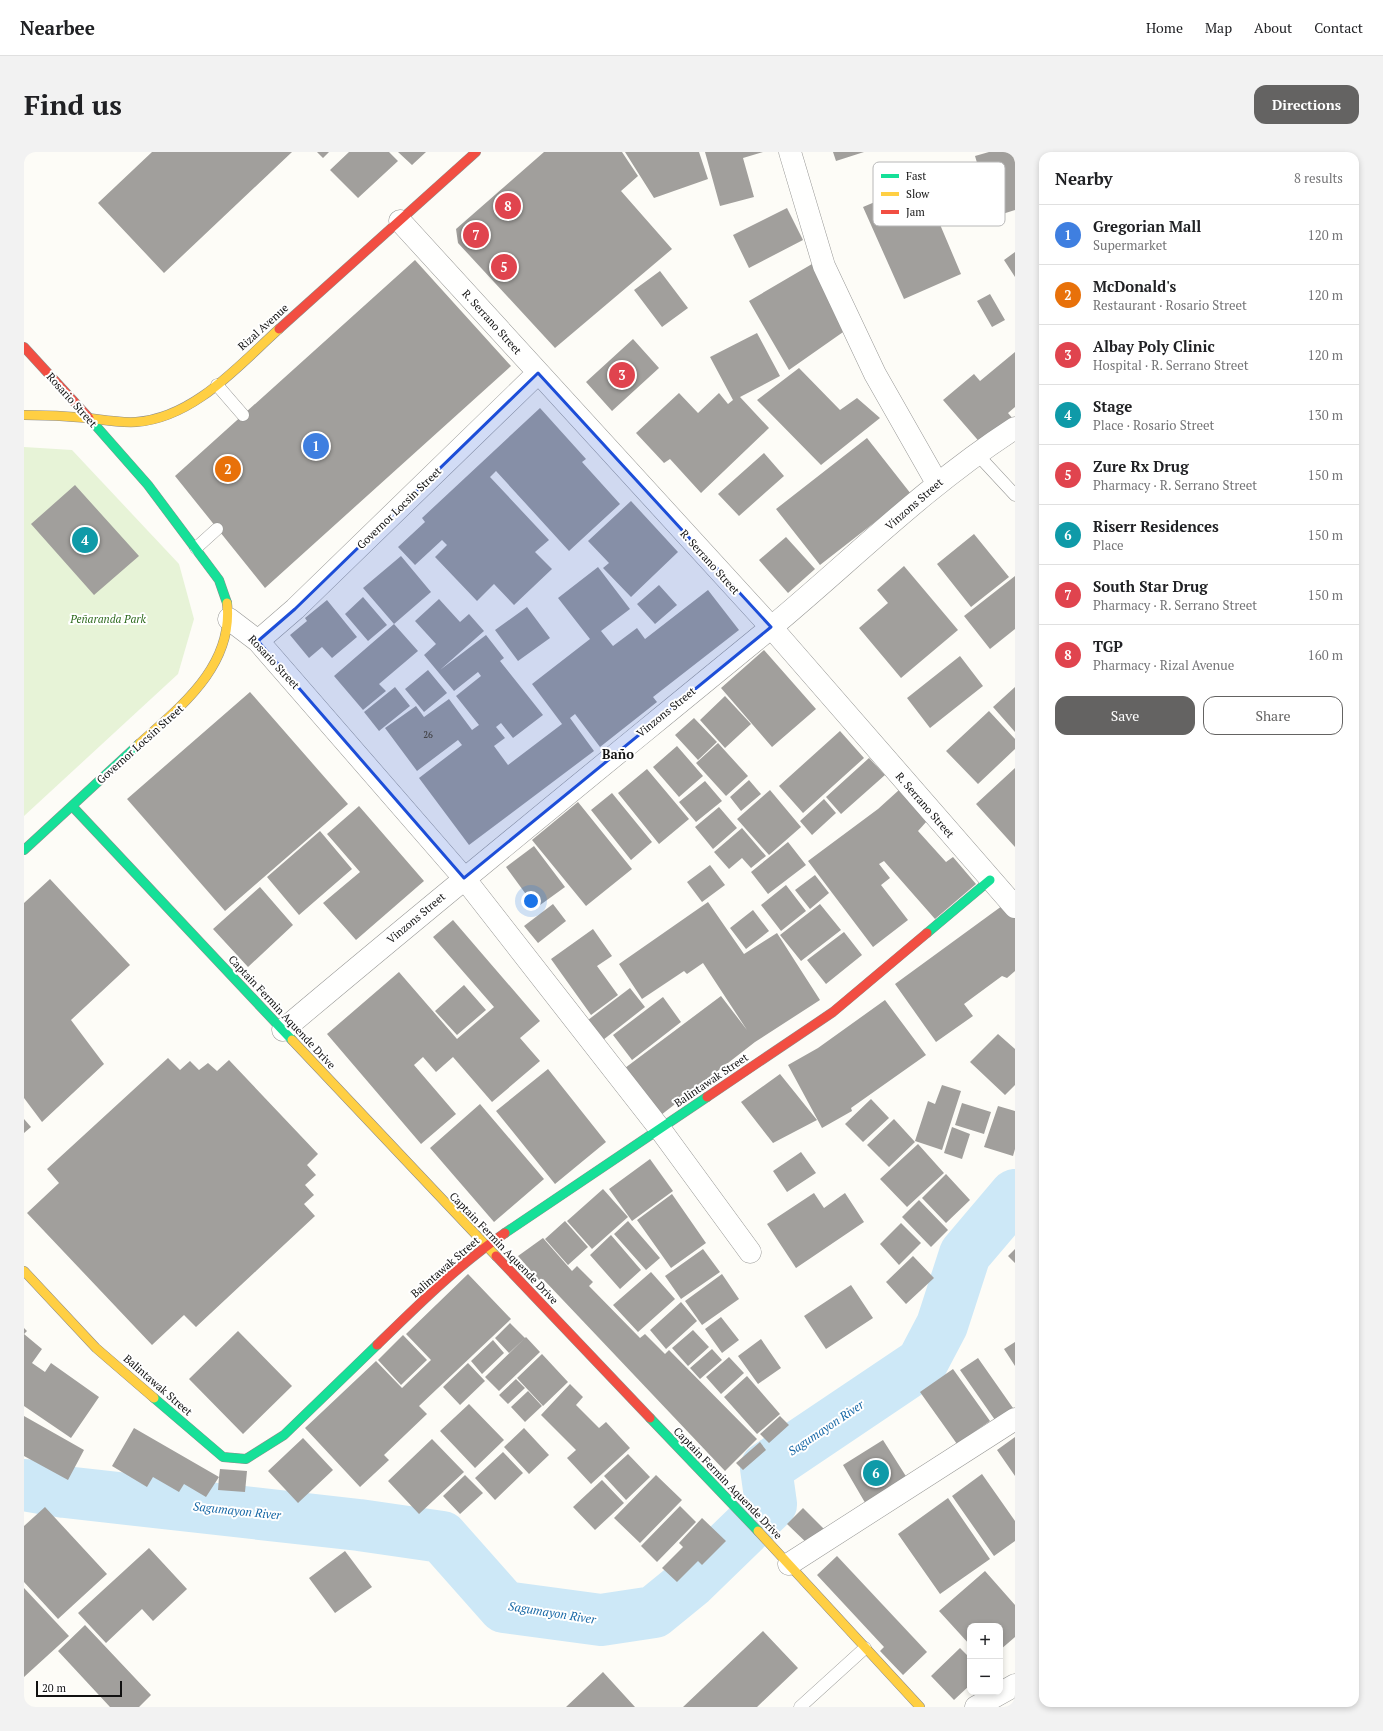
<!DOCTYPE html>
<meta charset="utf-8">
<style>
:root{--surface:#fff;--page:#f2f2f2;--text:#202124;--muted:#757577;--line:#e0e0e0;--accent:#646362}
body{margin:0;font-family:"PT Serif",serif;background:var(--page);color:var(--text)}
.controls{position:absolute;right:12px;bottom:12px;display:grid;overflow:hidden;border-radius:8px;box-shadow:0 2px 6px #0003}
.controls button{width:36px;height:36px;display:grid;place-items:center;padding:0;border:0;border-bottom:1px solid var(--line);background:var(--surface);color:var(--text);font:20px sans-serif}
.scale{position:absolute;left:12px;bottom:10px;width:86px;box-sizing:border-box;padding-left:4px;border:2px solid #111;border-top:0;font-size:11px;line-height:14px;white-space:nowrap;color:#111;-webkit-text-stroke:3px #fff;paint-order:stroke}
.you{position:absolute;left:507px;top:749px;width:14px;height:14px;margin:-10px;border:3px solid #fff;border-radius:50%;background:#1a73e8;box-shadow:0 0 0 6px #1a73e833}
.badge{display:grid;place-items:center;width:26px;height:26px;border-radius:50%;background:var(--accent);color:#fff;font-size:13px;font-weight:700}
.pin{position:absolute;translate:-50% -50%;border:2px solid #fff;box-shadow:0 1px 4px #0006}
.list{margin:0;padding:0;list-style:none}
h2{display:flex;justify-content:space-between;align-items:center;height:52px;margin:0;padding:0 16px;font-size:17px}
h2 small{font-size:13px;font-weight:400;color:var(--muted)}
.list li{display:grid;grid-template-columns:26px 1fr auto;gap:12px;align-items:center;box-sizing:border-box;height:60px;padding:0 16px;border-top:1px solid var(--line)}
.list b{display:block;font-size:15px;white-space:nowrap}
.list p{margin:0;font-size:13px;white-space:nowrap;color:var(--muted)}
.list em{font-size:13px;font-style:normal;color:var(--muted)}
.actions{display:flex;gap:8px;padding:12px 16px}
.actions a{flex:1;padding:9px 0;border:1px solid var(--accent);border-radius:12px;text-align:center;font-size:14px;color:var(--accent)}
.actions .main{background:var(--accent);color:#fff}
.map{position:relative;flex:none;width:991px;height:1555px;overflow:hidden;border-radius:12px}
header{display:flex;align-items:center;gap:24px;box-sizing:border-box;height:56px;padding:0 20px;background:var(--surface);border-bottom:1px solid var(--line)}
header strong{font-size:19px}
nav{display:flex;gap:22px;margin-inline-start:auto;font-size:14px}
.intro{display:flex;align-items:center;justify-content:space-between;box-sizing:border-box;height:96px;padding:0 24px}
h1{margin:0;font-size:28px}
.button{padding:10px 18px;border-radius:12px;background:var(--accent);color:#fff;font-size:14px;font-weight:700}
main{display:flex;gap:24px;padding:0 24px}
aside{flex:1;background:var(--surface);border-radius:12px;box-shadow:0 2px 6px #0003}
.map>svg:first-child{display:block}
.green{fill:#e7f3d7}
.lines{fill:none;stroke-linecap:round;stroke-linejoin:round}
.river{stroke:#cde8f7;stroke-width:52}
.building{fill:#a19f9c}
.lane-casing{stroke:#979795;stroke-width:13}
.street-casing{stroke:#979795;stroke-width:23}
.fast-casing{stroke:#8e8d8b;stroke-width:10}
.slow-casing{stroke:#8e8d8b;stroke-width:10}
.jam-casing{stroke:#8e8d8b;stroke-width:10}
.lane{stroke:#fffffe;stroke-width:12}
.street{stroke:#fffffe;stroke-width:22}
.fast{stroke:#16e098;stroke-width:9}
.slow{stroke:#ffcf43;stroke-width:9}
.jam{stroke:#f24e42;stroke-width:9}
.marked{fill:#1d4ed8;fill-opacity:0.2;stroke:#1d4ed8;stroke-width:3;stroke-linejoin:round}
.labels{text-anchor:middle;stroke-width:4;stroke-linejoin:round;paint-order:stroke}
.number-label{font-size:9px;fill:#353434}
.street-label{font-size:11px;fill:#111;stroke:#fff}
.park-label{font-size:11px;font-style:italic;fill:#2f6b1f;stroke:#fff}
.water-label{font-size:12px;font-style:italic;fill:#1768a6;stroke:#fff}
.quarter-label{font-size:13px;font-weight:bold;fill:#111;stroke:#fff}
.key{fill:#fff;stroke:#b8b8b8;stroke-width:1}
.key-label{font-size:11px;fill:#111}
</style>
<header>
<strong>Nearbee</strong>
<nav><a>Home</a><a>Map</a><a>About</a><a>Contact</a></nav>
</header>
<div class="intro"><h1>Find us</h1><a class="button">Directions</a></div>
<main>
<div class="map">
<svg width="991" height="1555" viewBox="0 0 991 1555">
<rect width="100%" height="100%" fill="#fdfcf7"/>
<path class="green" d="M0 295 48 298 155 412 170 467 154 522 0 664Z"/>
<g class="lines">
<path class="river" d="M0 1333 41 1340 335 1373 418 1385 480 1455 577 1468 630 1460 668 1429 747 1352 742 1316 898 1211 918 1173 941 1102 991 1043"/>
</g>
<path class="building" d="M128 0H268L140 121 74 51Z
M293 0H305L299 6Z
M325 0H365L374 9 334 46 306 18Z
M374 0H402L388 13Z
M520 0H598L614 24 597 39 648 97 531 196 434 91 432 77Z
M601 0H675L684 27 630 46Z
M681 0H739L719 6 730 45 696 54Z
M809 0H840L812 9Z
M965 0H991V58L969 65 951 4Z
M898 30 937 122 880 147 839 55Z
M763 56 779 88 725 116 709 83Z
M991 100V125L980 108Z
M391 108 487 214 241 436 151 324Z
M788 112 822 178 765 218 725 149Z
M636 119 664 156 638 175 610 138Z
M966 142 981 168 968 175 953 149Z
M733 181 756 224 716 245 745 276 677 341 646 307 640 311 612 281 655 241 674 261 695 241 704 252 709 248 686 205Z
M609 187 635 216 588 259 562 230Z
M991 200V255L984 261 990 268 959 294 919 248 950 222 956 229Z
M775 216 816 258 833 246 856 266 797 313 733 248Z
M516 256 562 307 558 310 596 352 545 399 472 319 466 325 525 388 511 400 528 417 490 453 470 432 453 449 411 405 423 393 418 388 391 413 374 395 401 370 398 366Z
M843 286 887 342 796 413 752 357Z
M740 301 760 324 715 364 694 342Z
M51 333 115 404 70 443 7 372Z
M607 349 654 400 607 445 579 416 585 411 564 389Z
M950 382 985 425 947 455 913 412Z
M762 385 791 417 764 441 735 408Z
M377 404 407 440 370 472 394 499 355 532 362 539 339 558 310 524 370 472 339 436Z
M880 414 934 478 877 526 835 476 864 451 853 438Z
M574 415 606 457 577 479 589 494 613 476 621 487 684 438 715 478 629 545 633 550 576 595 551 562 546 566 570 599 445 693 395 626 438 593 434 588 393 619 361 576 392 554 400 565 425 547 448 578 455 573 432 544 457 524 454 520 430 539 400 503 412 492 391 469 415 447 436 470 445 462 460 479 416 518 462 483 480 506 476 509 519 563 489 586 477 571 472 575 481 586 470 594 484 613 538 572 508 532 566 487 534 446Z
M991 424V477L966 497 940 464Z
M635 433 653 453 631 472 613 452Z
M339 445 363 473 344 489 321 462Z
M303 448 333 485 308 506 298 495 285 506 266 483 283 469 281 466Z
M503 455 526 486 494 509 471 478Z
M740 498 792 557 748 595 697 536Z
M936 504 959 534 906 576 883 546Z
M404 518 423 541 400 560 381 537Z
M371 535 386 554 355 579 340 560Z
M991 535V580L969 555Z
M226 540 324 652 201 759 103 647Z
M701 544 727 572 701 596 676 568Z
M965 559 991 587V597L954 632 922 599Z
M670 566 693 590 674 608 651 583Z
M816 579 840 606 779 661 755 634Z
M694 591 724 624 702 644 672 611Z
M653 594 679 624 655 645 629 615Z
M845 606 861 623 817 662 802 645Z
M991 616V695L952 652Z
M623 617 665 667 635 692 594 641Z
M725 628 737 642 717 659 706 645Z
M681 629 698 649 672 670 655 650Z
M746 638 777 675 745 703 713 667Z
M875 638 903 669 894 679 922 710 929 705 952 732 911 767 860 709 855 712 866 726 857 733 884 768 849 795 784 709 854 657Z
M588 641 628 690 607 708 567 658Z
M800 647 812 661 788 683 776 669Z
M554 650 608 717 562 754 508 688Z
M335 654 400 729 332 788 299 751 336 720 303 682Z
M695 655 713 676 689 697 671 675Z
M718 676 742 704 727 716 718 706 705 717 690 700Z
M296 679 328 717 275 763 243 725Z
M764 690 782 713 744 742 727 720Z
M510 694 541 735 512 756 482 715Z
M686 713 701 733 678 750 663 730Z
M791 723 805 741 786 757 771 738Z
M26 727 106 813 47 868 80 912 18 970 0 946V751Z
M762 733 782 759 757 779 737 753Z
M236 735 269 773 224 815 189 777Z
M684 750 720 802 753 781 796 848 731 890 637 963 601 916 697 844 723 878 679 811 663 822 660 819 618 847 595 812Z
M982 751 991 761V819L983 826 978 824 940 852 949 864 912 890 871 832Z
M529 752 542 769 514 791 500 774Z
M796 752 817 778 777 809 756 783Z
M729 758 745 779 722 797 706 776Z
M429 768 516 869 496 886 516 909 468 950 429 905 412 920 399 905 390 913 432 962 397 992 303 882 375 820 433 887 470 855 409 785Z
M569 777 588 804 573 814 594 843 567 863 527 807Z
M820 780 838 803 802 832 783 808Z
M440 833 462 858 433 883 411 859Z
M606 836 621 855 579 888 564 868Z
M639 845 657 870 608 908 589 883Z
M861 848 902 903 827 956 828 959 798 976 764 913 794 896Z
M974 882 991 897V933L981 943 946 910Z
M144 906 156 918 166 909 175 918 184 911 193 919 205 908 294 1002 283 1013 292 1023 281 1033 290 1043 280 1052 291 1064 172 1175 160 1163 128 1193 3 1061 35 1031 23 1017Z
M524 917 582 990 531 1032 472 959Z
M756 922 793 968 749 991 717 950Z
M918 933 937 939 918 998 891 989 904 949 911 952Z
M847 947 865 966 839 990 821 972Z
M938 951 967 960 960 982 931 973Z
M456 952 520 1027 470 1070 406 996Z
M974 954 991 959V997L989 1004 960 995Z
M0 967 7 975 0 981Z
M870 967 891 990 865 1015 843 993Z
M928 975 946 982 938 1007 920 1001Z
M894 992 920 1021 883 1055 856 1027Z
M777 1000 792 1021 763 1040 749 1019Z
M626 1007 649 1039 608 1069 585 1037Z
M922 1022 946 1048 922 1071 898 1046Z
M579 1037 604 1065 568 1097 543 1069Z
M790 1041 800 1056 821 1041 840 1070 772 1116 743 1072Z
M648 1042 682 1091 647 1116 613 1068Z
M895 1048 924 1078 907 1095 878 1065Z
M541 1069 564 1095 544 1113 521 1087Z
M604 1069 636 1106 622 1118 590 1082Z
M877 1071 897 1091 875 1113 856 1092Z
M587 1083 617 1118 596 1137 566 1103Z
M519 1086 548 1119 553 1114 569 1130 565 1134 616 1186 621 1182 641 1202 645 1198 733 1287 701 1319 519 1127 516 1129 494 1104Z
M679 1097 696 1120 657 1147 641 1124Z
M991 1097V1111L984 1104Z
M889 1104 910 1126 882 1152 862 1130Z
M627 1120 651 1147 614 1180 589 1153Z
M444 1122 487 1167 395 1254 403 1262 360 1303 365 1308 336 1335 281 1276 352 1209 378 1236 407 1208 382 1182Z
M698 1122 715 1147 678 1173 661 1149Z
M827 1133 849 1166 802 1197 780 1164Z
M657 1150 673 1169 642 1197 626 1178Z
M697 1165 715 1188 698 1201 681 1177Z
M486 1171 501 1186 485 1201 471 1186Z
M0 1176 3 1179 0 1182 18 1197 8 1211 21 1220 27 1211 75 1245 47 1286 0 1254Z
M669 1178 685 1195 664 1214 648 1196Z
M214 1179 268 1234 219 1282 165 1227Z
M379 1183 403 1208 377 1233 354 1208Z
M502 1185 516 1200 475 1239 461 1225Z
M737 1187 757 1216 734 1232 714 1204Z
M469 1188 480 1201 458 1222 447 1209Z
M991 1190V1214L980 1197Z
M688 1197 698 1208 676 1227 666 1216Z
M518 1202 544 1230 519 1254 493 1226Z
M705 1205 720 1221 697 1242 682 1225Z
M954 1206 989 1256 971 1268 936 1218Z
M444 1211 461 1229 436 1253 419 1235Z
M929 1217 966 1269 933 1292 896 1240Z
M723 1224 756 1262 733 1282 700 1245Z
M492 1227 501 1236 484 1252 475 1243Z
M546 1232 559 1245 552 1253 575 1276 582 1270 606 1296 567 1332 543 1306 552 1298 517 1263Z
M504 1239 518 1254 501 1270 487 1255Z
M445 1252 480 1288 451 1316 416 1279Z
M0 1264 60 1298 44 1328 0 1304Z
M756 1264 765 1273 745 1291 736 1282Z
M110 1276 195 1325 196 1317 223 1319 221 1340 194 1338 195 1325 182 1345 160 1332 155 1340 129 1325 123 1335 88 1314Z
M500 1276 525 1303 505 1322 480 1295Z
M991 1285V1324L973 1298Z
M279 1286 309 1318 274 1351 244 1319Z
M408 1287 440 1320 395 1362 364 1329Z
M859 1288 885 1329 843 1354 819 1313Z
M736 1290 742 1298 719 1318 712 1311Z
M479 1300 499 1321 471 1348 451 1326Z
M604 1302 626 1325 602 1348 580 1324Z
M958 1322 991 1369V1389L970 1404 928 1344Z
M441 1323 459 1341 436 1362 419 1344Z
M632 1323 658 1348 616 1391 590 1366Z
M578 1328 600 1351 571 1378 549 1355Z
M924 1346 966 1407 916 1442 874 1382Z
M656 1354 672 1370 633 1410 617 1394Z
M21 1355 83 1422 34 1467 0 1430V1374Z
M779 1356 803 1380 787 1395 763 1372Z
M678 1366 702 1389 678 1413 674 1409 653 1430 638 1416 659 1395 655 1391Z
M125 1396 163 1437 129 1469 118 1457 82 1491 54 1461Z
M321 1399 348 1435 311 1461 285 1426Z
M813 1404 903 1500 879 1523 856 1499 860 1495 793 1423Z
M961 1419 991 1453V1485L976 1498V1474H946V1493L915 1459Z
M0 1436 45 1484 0 1525Z
M61 1473 127 1543 115 1555H86L34 1499Z
M739 1479 774 1516 733 1555H659Z
M936 1496 946 1506V1533L930 1548 907 1524Z
M579 1520 611 1555H542Z"/>
<g class="lines">
<defs>
<path id="lane" d="M193 233 219 263
M952 301 991 343
M172 396 193 377
M776 1555 841 1496"/>
<path id="street" d="M766 0 800 114 851 222 913 331
M376 69 747 475 991 755
M205 467 234 489 440 726 636 977 726 1100
M234 489 271 457 514 221
M259 878C419 743 582 611 744 478 826 410 901 334 991 276
M765 1412 991 1267
M952 1555 991 1533"/>
<path id="fast" d="M65 266 124 333 195 428 203 451
M48 654 268 888
M0 698 115 592
M903 781 966 728
M481 1081 683 945
M130 1246 199 1305 222 1307 260 1283 353 1193
M626 1266 734 1379"/>
<path id="slow" d="M0 263C21 263 43 264 64 266 80 268 96 271 112 270 170 266 215 213 255 177
M115 592C156 555 210 514 203 451
M268 888 472 1104
M0 1119 72 1196 130 1246
M734 1379 896 1555"/>
<path id="jam" d="M255 177 452 0
M0 195 65 266
M683 945 809 860 903 781
M472 1104 626 1266
M353 1193C393 1154 434 1113 481 1081"/>
</defs>
<use href="#lane" class="lane-casing"/>
<use href="#street" class="street-casing"/>
<use href="#fast" class="fast-casing"/>
<use href="#slow" class="slow-casing"/>
<use href="#jam" class="jam-casing"/>
<use href="#lane" class="lane"/>
<use href="#street" class="street"/>
<use href="#fast" class="fast"/>
<use href="#slow" class="slow"/>
<use href="#jam" class="jam"/>
</g>
<path class="marked" d="M514 221 747 475 440 726 234 489 271 457Z"/>
<g class="labels">
<g class="number-label">
<text x="404" y="586">26</text>
</g>
<g class="street-label">
<text transform="translate(468 170) rotate(48)" y="4">R. Serrano Street</text>
<text transform="translate(239 175) rotate(-42)" y="4">Rizal Avenue</text>
<text transform="translate(48 248) rotate(48)" y="4">Rosario Street</text>
<text transform="translate(890 352) rotate(-41)" y="4">Vinzons Street</text>
<text transform="translate(375 356) rotate(-44)" y="4">Governor Locsin Street</text>
<text transform="translate(686 410) rotate(48)" y="4">R. Serrano Street</text>
<text transform="translate(250 510) rotate(47)" y="4">Rosario Street</text>
<text transform="translate(642 560) rotate(-39)" y="4">Vinzons Street</text>
<text transform="translate(116 592) rotate(-42)" y="4">Governor Locsin Street</text>
<text transform="translate(901 653) rotate(49)" y="4">R. Serrano Street</text>
<text transform="translate(392 766) rotate(-40)" y="4">Vinzons Street</text>
<text transform="translate(258 860) rotate(47)" y="4">Captain Fermin Aquende Drive</text>
<text transform="translate(687 928) rotate(-34)" y="4">Balintawak Street</text>
<text transform="translate(480 1096) rotate(46)" y="4">Captain Fermin Aquende Drive</text>
<text transform="translate(421 1115) rotate(-41)" y="4">Balintawak Street</text>
<text transform="translate(134 1233) rotate(41)" y="4">Balintawak Street</text>
<text transform="translate(704 1331) rotate(46)" y="4">Captain Fermin Aquende Drive</text>
</g>
<g class="park-label">
<text x="84" y="471">Peñaranda Park</text>
</g>
<g class="water-label">
<text transform="translate(802 1276) rotate(-34)" y="4">Sagumayon River</text>
<text transform="translate(213 1359) rotate(6)" y="4">Sagumayon River</text>
<text transform="translate(528 1461) rotate(9)" y="4">Sagumayon River</text>
</g>
<g class="quarter-label">
<text x="594" y="607">Baño</text>
</g>
</g>
<rect x="849" y="10" width="132" height="64" rx="6" class="key"/>
<rect x="857" y="22" width="18" height="4" fill="#16e098"/>
<rect x="857" y="40" width="18" height="4" fill="#ffcf43"/>
<rect x="857" y="58" width="18" height="4" fill="#f24e42"/>
<g class="key-label">
<text x="882" y="28">Fast</text>
<text x="882" y="46">Slow</text>
<text x="882" y="64">Jam</text>
</g>
</svg>
<div class="controls">
<button>+</button>
<button>−</button>
</div>
<div class="scale">20 m</div>
<div class="you"></div>
<div class="pin badge" style="left:292px;top:294px;background:#3f7fe0">1</div>
<div class="pin badge" style="left:204px;top:317px;background:#e8710a">2</div>
<div class="pin badge" style="left:598px;top:223px;background:#e0444e">3</div>
<div class="pin badge" style="left:61px;top:388px;background:#0f9aa8">4</div>
<div class="pin badge" style="left:480px;top:115px;background:#e0444e">5</div>
<div class="pin badge" style="left:852px;top:1321px;background:#0f9aa8">6</div>
<div class="pin badge" style="left:452px;top:83px;background:#e0444e">7</div>
<div class="pin badge" style="left:484px;top:54px;background:#e0444e">8</div>
</div>
<aside>
<h2>Nearby<small>8 results</small></h2>
<ul class="list">
<li><span class="badge" style="background:#3f7fe0">1</span><div><b>Gregorian Mall</b><p>Supermarket</p></div><em>120 m</em></li>
<li><span class="badge" style="background:#e8710a">2</span><div><b>McDonald's</b><p>Restaurant · Rosario Street</p></div><em>120 m</em></li>
<li><span class="badge" style="background:#e0444e">3</span><div><b>Albay Poly Clinic</b><p>Hospital · R. Serrano Street</p></div><em>120 m</em></li>
<li><span class="badge" style="background:#0f9aa8">4</span><div><b>Stage</b><p>Place · Rosario Street</p></div><em>130 m</em></li>
<li><span class="badge" style="background:#e0444e">5</span><div><b>Zure Rx Drug</b><p>Pharmacy · R. Serrano Street</p></div><em>150 m</em></li>
<li><span class="badge" style="background:#0f9aa8">6</span><div><b>Riserr Residences</b><p>Place</p></div><em>150 m</em></li>
<li><span class="badge" style="background:#e0444e">7</span><div><b>South Star Drug</b><p>Pharmacy · R. Serrano Street</p></div><em>150 m</em></li>
<li><span class="badge" style="background:#e0444e">8</span><div><b>TGP</b><p>Pharmacy · Rizal Avenue</p></div><em>160 m</em></li>
</ul>
<div class="actions"><a class="main">Save</a><a>Share</a></div>
</aside>
</main>
